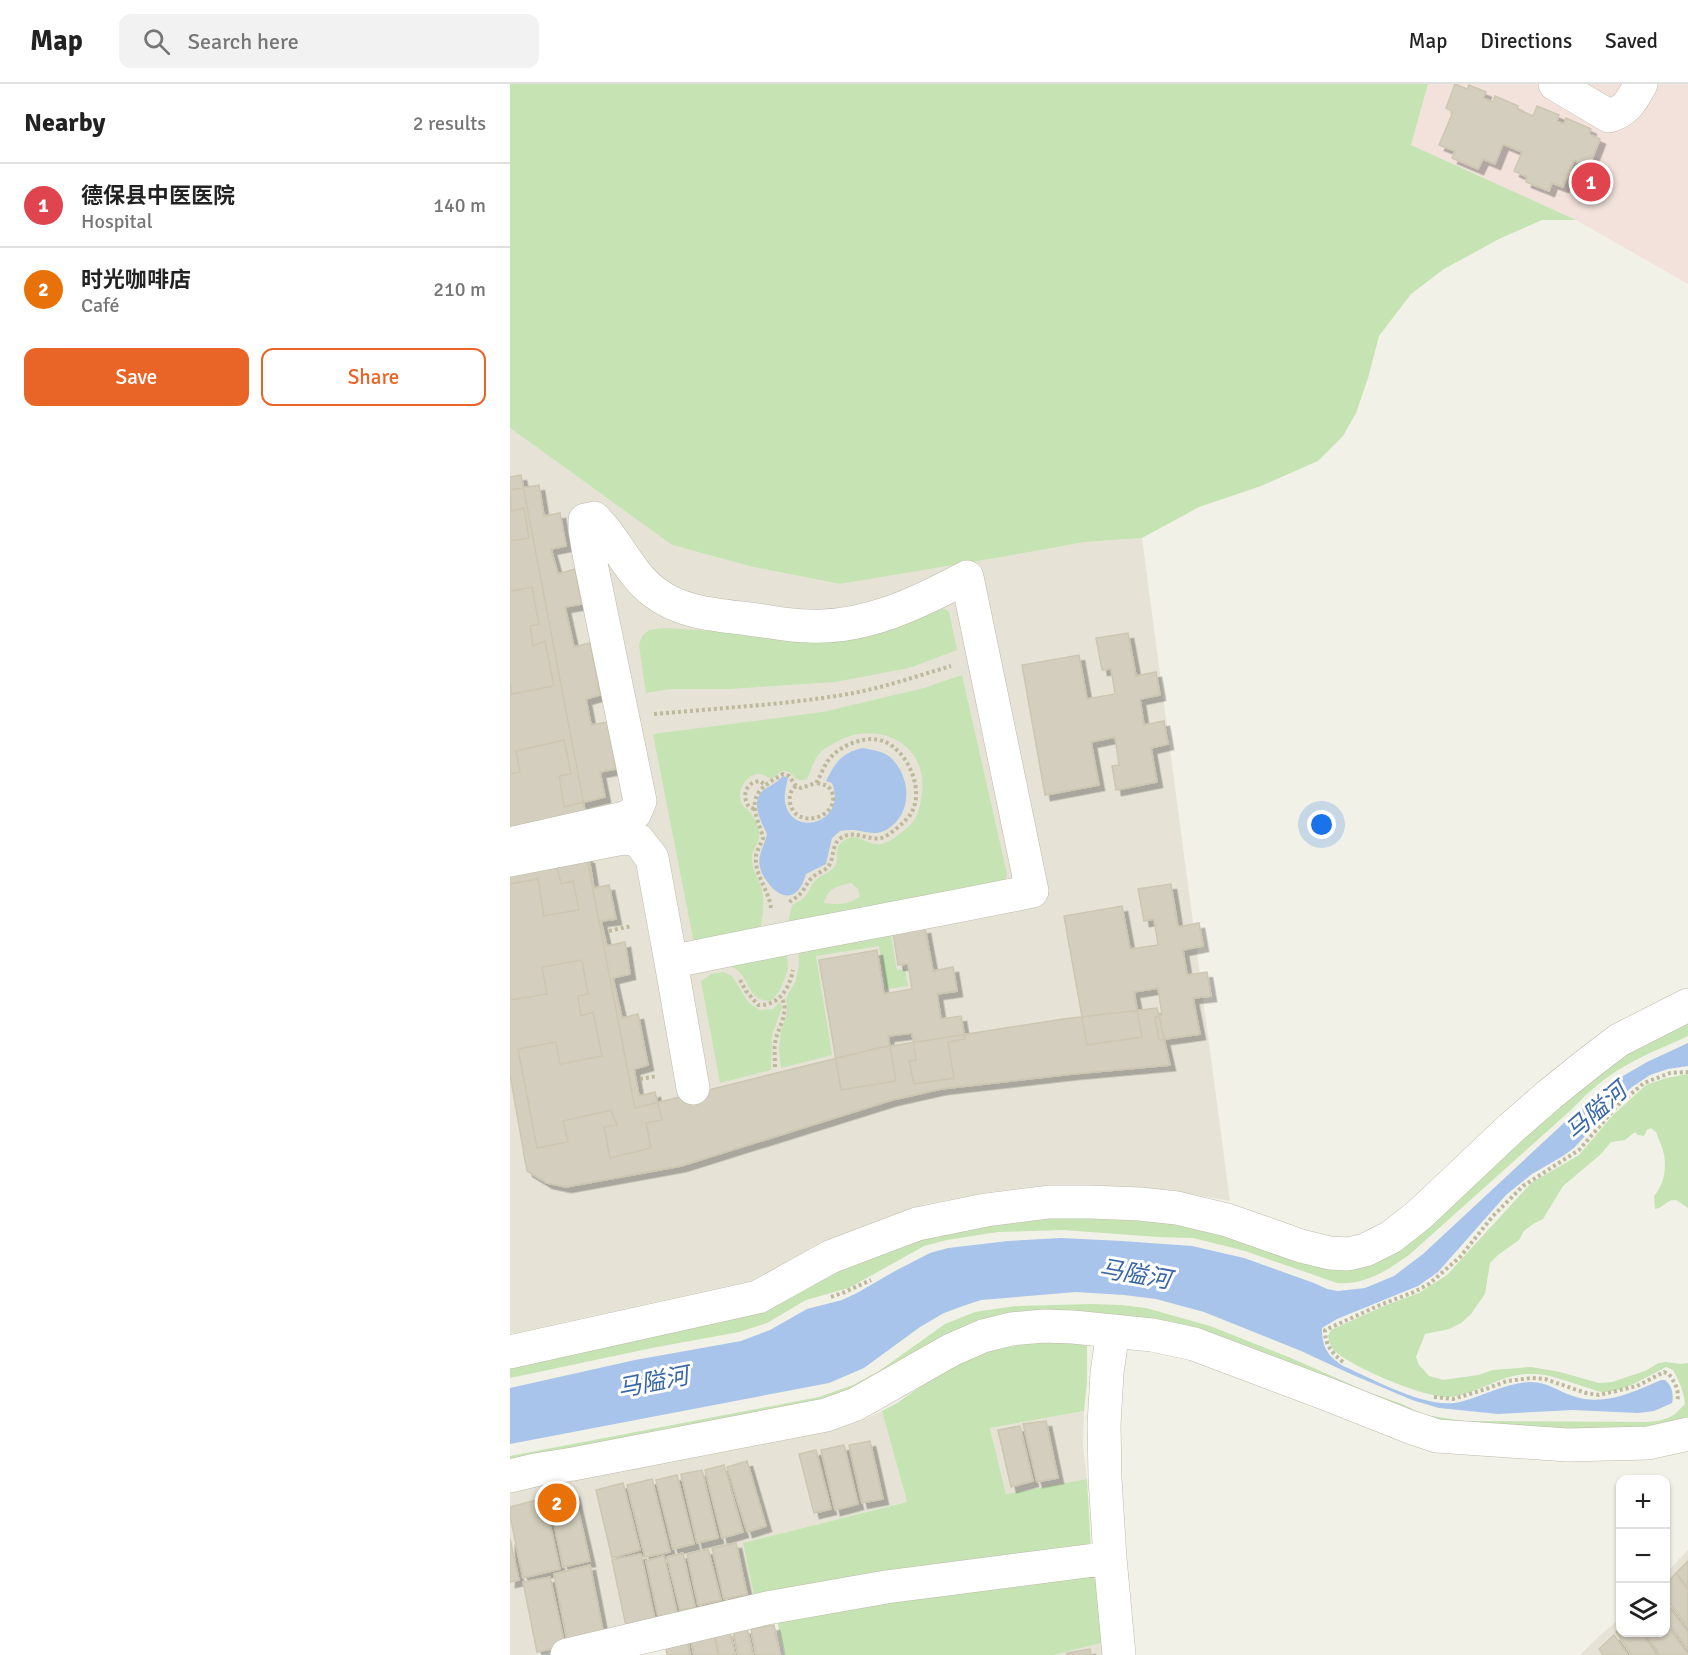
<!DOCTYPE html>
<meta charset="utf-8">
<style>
:root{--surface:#fff;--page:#f2f2f2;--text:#222;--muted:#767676;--line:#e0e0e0;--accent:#e96527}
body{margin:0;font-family:Signika,"Noto Sans SC",sans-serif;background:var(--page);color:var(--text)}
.controls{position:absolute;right:18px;bottom:18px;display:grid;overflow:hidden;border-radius:12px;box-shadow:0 2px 4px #0004}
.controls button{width:54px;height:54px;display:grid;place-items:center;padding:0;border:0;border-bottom:2px solid var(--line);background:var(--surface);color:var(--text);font:30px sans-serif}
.you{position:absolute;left:812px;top:741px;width:21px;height:21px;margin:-15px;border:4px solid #fff;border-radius:50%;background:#1a73e8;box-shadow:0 0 0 9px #1a73e833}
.badge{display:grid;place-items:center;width:39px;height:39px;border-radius:50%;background:var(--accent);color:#fff;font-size:20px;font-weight:700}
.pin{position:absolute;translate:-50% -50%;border:3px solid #fff;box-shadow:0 2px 6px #0006}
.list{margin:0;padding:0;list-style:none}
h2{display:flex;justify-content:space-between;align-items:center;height:78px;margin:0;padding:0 24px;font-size:26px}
h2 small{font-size:20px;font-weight:400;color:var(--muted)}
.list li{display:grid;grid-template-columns:39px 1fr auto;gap:18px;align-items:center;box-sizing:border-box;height:84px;padding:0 24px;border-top:2px solid var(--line)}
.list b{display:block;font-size:22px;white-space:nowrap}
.list p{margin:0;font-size:20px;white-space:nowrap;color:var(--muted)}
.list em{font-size:20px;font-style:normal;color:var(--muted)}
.actions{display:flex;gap:12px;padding:18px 24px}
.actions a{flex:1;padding:14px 0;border:2px solid var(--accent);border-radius:12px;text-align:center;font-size:21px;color:var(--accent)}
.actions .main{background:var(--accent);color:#fff}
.icon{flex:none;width:33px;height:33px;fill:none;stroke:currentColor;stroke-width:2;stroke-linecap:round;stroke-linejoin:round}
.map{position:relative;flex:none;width:1178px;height:1571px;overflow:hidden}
header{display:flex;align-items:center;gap:36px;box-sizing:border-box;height:84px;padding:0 30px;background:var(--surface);border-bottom:2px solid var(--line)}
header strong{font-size:28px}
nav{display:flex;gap:33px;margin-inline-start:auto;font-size:21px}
.search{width:420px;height:54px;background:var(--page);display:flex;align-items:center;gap:15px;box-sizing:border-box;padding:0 21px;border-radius:12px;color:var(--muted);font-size:22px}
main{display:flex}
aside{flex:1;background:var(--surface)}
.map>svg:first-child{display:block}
.residential{fill:#e6e3d6}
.medical{fill:#f2e2db}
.green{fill:#c5e3b3;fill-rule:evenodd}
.water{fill:#a8c4eb}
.building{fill:#d3cebd;stroke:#cdc7b1;stroke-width:1.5;filter:url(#shadow)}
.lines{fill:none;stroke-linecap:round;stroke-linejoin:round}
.minor-casing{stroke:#bdbaaa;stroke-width:34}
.path{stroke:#beb89d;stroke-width:4;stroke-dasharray:3 3;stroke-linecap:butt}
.minor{stroke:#fff;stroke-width:33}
.labels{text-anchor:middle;stroke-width:6;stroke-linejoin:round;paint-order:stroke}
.water-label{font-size:24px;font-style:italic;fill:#3866a8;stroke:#fff}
</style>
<header>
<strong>Map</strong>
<div class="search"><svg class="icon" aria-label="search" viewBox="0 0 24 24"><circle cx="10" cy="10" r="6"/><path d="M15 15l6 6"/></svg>Search here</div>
<nav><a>Map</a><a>Directions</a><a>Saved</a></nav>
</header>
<main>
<aside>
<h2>Nearby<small>2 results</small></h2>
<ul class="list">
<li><span class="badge" style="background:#e0444e">1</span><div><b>德保县中医医院</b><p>Hospital</p></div><em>140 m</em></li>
<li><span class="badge" style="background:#e8710a">2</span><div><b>时光咖啡店</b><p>Café</p></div><em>210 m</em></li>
</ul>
<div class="actions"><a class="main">Save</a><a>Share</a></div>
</aside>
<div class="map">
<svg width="1178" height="1571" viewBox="0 0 1178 1571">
<defs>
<filter id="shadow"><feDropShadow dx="5.5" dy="5.5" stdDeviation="0" flood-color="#0004"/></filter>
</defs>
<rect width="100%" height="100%" fill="#f2f1e7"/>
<path class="residential" d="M0 344 162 461 243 483 330 500 498 472 575 458 632 454 720 1117 653 1105 520 1103 480 1108 416 1120 356 1141 302 1165 245 1196 0 1250Z
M372 1327 397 1418 233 1459 245 1517 27 1571H0V1400L333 1343 355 1335Z
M574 1327 573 1360 577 1395 496 1410 480 1344Z
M1178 1466V1571H1070L1089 1552 1110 1535V1548H1156V1489Z
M595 1558 597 1571H543Z"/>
<path class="medical" d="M918 0H1178V200L1066 136 901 61Z"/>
<path class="green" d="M0 0H918L901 61 1066 136H1032L989 155 934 185 901 210 869 252 858 294 846 329 833 352 808 377 751 402 689 423 632 454 575 458 498 472 330 500 243 483 162 461 0 344Z
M435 525 439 528 447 566 399 584 325 598 220 605H160L136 609 129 561 132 552 139 546 155 544 202 547Z
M452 591 494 777 497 790 495 797 278 839 282 821C288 818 293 816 297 810 300 805 301 800 307 795 313 790 320 789 325 782 330 773 323 764 333 757 353 743 359 775 388 751 393 747 401 742 404 736 410 727 410 719 412 709 418 660 369 636 328 657 321 661 314 664 309 670 303 677 301 687 297 695 282 700 285 686 274 687 270 687 265 693 261 695 257 693 253 690 248 690 236 691 227 706 231 718 233 723 237 725 240 728 244 732 249 743 249 749 251 759 241 765 242 775 242 787 249 795 252 806 255 821 252 838 249 852L186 859 183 854 143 650 313 628 414 604ZM341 799 348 805 350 812C340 821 327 821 314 819 318 804 327 802 341 799Z
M380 847 387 886 395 885 398 902 376 905 369 862 306 872 322 971 271 984 269 965 271 945 277 930 276 914 286 896 289 881 288 861Z
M274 862C279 881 280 883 272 901 269 908 266 912 261 917 237 917 242 898 226 885 223 883 217 881 213 878L200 882 188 890 187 886 191 879C217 870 246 867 274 862Z
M213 888 222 892 239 919 250 926 263 925 270 918 272 924 262 951 261 986 210 999 191 897 201 890Z
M1178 936V952C1157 962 1135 970 1115 982 1095 993 1077 1009 1061 1026L899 1171C876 1187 856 1201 827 1199L735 1167 683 1154 648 1153 553 1146 488 1148 437 1156 414 1162 339 1204 296 1216 257 1239 229 1248 142 1264 0 1294V1281L302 1199 413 1151 493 1134 637 1133 682 1140 821 1182 1093 982Z
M1178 990V1124C1174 1122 1169 1116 1164 1116 1157 1116 1153 1124 1145 1125L1144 1112C1155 1099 1157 1083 1153 1066 1151 1060 1148 1054 1146 1048L1141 1044 1137 1046 1134 1052 1128 1051 1125 1048 1115 1056 1101 1058 1091 1070 1053 1102 1033 1135 1023 1140 1014 1147 1009 1156 988 1171 980 1179 975 1210 961 1230 951 1239 939 1245 915 1250 906 1273 909 1281 919 1292 933 1296 968 1291 983 1286 1021 1283 1050 1288 1089 1299 1102 1298 1135 1287 1149 1279 1156 1278 1171 1280 1178 1279V1339L1135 1347 934 1344 565 1233 310 1323 0 1385V1372L309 1313 343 1301 369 1287 435 1240 465 1228 505 1222 582 1220 610 1221 636 1224 700 1242 781 1274 858 1308 892 1320 915 1331 955 1337 1136 1338 1148 1337 1158 1334 1165 1330 1175 1320C1174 1307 1169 1297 1163 1286L1156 1283C1136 1293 1116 1307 1093 1308 1087 1308 1081 1304 1075 1303 1058 1298 1041 1290 1022 1290 992 1289 967 1311 939 1313 915 1314 844 1284 826 1268 821 1264 819 1258 818 1252L821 1246 874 1222 909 1209 937 1191 1021 1099 1069 1071 1103 1031 1136 1001 1156 994Z
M539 1256 577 1260V1298L574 1327 480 1344 496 1410 577 1395 581 1465 245 1517 233 1459 397 1418 372 1327 387 1319 436 1285 477 1267Z
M578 1490 584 1494 587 1500 595 1558 543 1571H275L266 1532Z"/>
<path class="water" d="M353 664C363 666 372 667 380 673 402 693 403 731 376 746 366 752 354 747 344 746 339 746 334 746 330 747L322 754 316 780 296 790C289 817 271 818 256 796 253 792 251 788 250 783 247 771 255 761 257 750 250 735 238 714 258 703 264 700 268 697 273 692L278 694C276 702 274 710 275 718 281 755 338 739 322 699L316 697C325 678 333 668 353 664Z
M1178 959V982L1158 985 1140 991 1122 1003 1098 1025 1075 1052 1064 1064 1053 1072 1022 1090 996 1111 928 1188 908 1202 827 1235 812 1244C812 1263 817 1271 833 1282 864 1295 916 1326 950 1318 974 1312 995 1299 1020 1298 1038 1298 1047 1307 1063 1312 1094 1323 1123 1308 1151 1296H1155C1162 1302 1164 1310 1162 1319L1144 1327 1128 1329 1063 1326 988 1330 929 1324 902 1316 843 1291 791 1267 694 1228 646 1215 614 1211 566 1208 471 1216 453 1222 434 1229 410 1243 354 1284 319 1299 0 1360V1304L125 1276 231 1257 260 1246 297 1225 332 1216 347 1209 385 1187 420 1169 438 1164 498 1157 551 1154 612 1157 682 1162 734 1174 804 1199 817 1205 828 1207 855 1204 884 1192 913 1170 1056 1037 1113 992 1137 978Z"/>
<path class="building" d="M945 0 957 5 959 1 976 8 973 14 983 18 985 12 1008 22 1007 25 1023 32 1027 22 1049 31 1047 37 1054 40 1056 34 1081 45 1079 50 1090 55 1079 83 1064 76 1053 103 1042 99 1039 107 1016 98 1017 93 1004 87 1012 68 993 60 985 80 973 75 968 85 942 74 945 67 929 61 943 28 936 24Z
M11 391 77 737 0 751V393Z
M29 401 34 432 50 429 56 462 41 465 48 490 65 485 72 520 55 523 64 563 80 559 90 611 76 615 81 641 97 638 106 685 90 688 95 713 54 723 49 692 61 690 54 656 6 667 10 688 0 690V598L2 610 44 602 35 557 23 562 20 542 29 540 22 503 0 507V457L19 454 14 424 1 427 0 406Z
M618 549 626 592 646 588 650 611 630 615 634 641 654 637 658 660 641 664 647 698 606 706 602 682 609 681 605 653 581 658 589 701 535 711 512 581 569 571 577 615 605 610 601 585 592 586 586 554Z
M76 770 125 1024 368 964 553 935 647 924 660 981 562 990 431 1005 382 1016 171 1082 56 1103 37 1099 17 1087 0 991V784Z
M79 774 84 804 99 801 106 835 91 837 97 862 115 858 120 890 103 894 112 934 128 930 138 981 124 985 129 1012 145 1008 152 1036 136 1039 141 1064 100 1074 94 1043 107 1041 101 1026 53 1037 58 1058 27 1064 8 965 46 958 50 980 92 972 83 928 71 932 68 912 78 910 72 876 32 883 37 910 0 916V800L28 795 34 832 69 826 63 797 51 800 46 779Z
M661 800 668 843 689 839 693 862 673 866 677 891 697 888 701 912 683 914 690 950 649 956 645 933 652 931 648 904 624 908 632 953 577 961 554 832 612 822 620 865 648 861 644 835 634 837 628 805Z
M415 844 423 887 443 883 447 907 427 910 431 935 451 932 455 955 438 958 444 994 404 1000 399 977 406 976 402 949 378 952 386 997 331 1006 309 876 367 866 374 910 402 905 398 880 388 881 383 849Z
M536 1337 548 1394 527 1398 513 1340Z
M510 1342 523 1397 501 1403 488 1346Z
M360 1357 373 1415 352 1419 339 1361Z
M334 1361 348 1420 325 1426 311 1366Z
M306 1366 321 1425 304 1429 289 1370Z
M237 1377 256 1442 237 1448 217 1383Z
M214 1381 233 1448 212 1454 195 1386Z
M192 1386 208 1454 187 1459 171 1390Z
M167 1391 184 1460 163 1465 146 1396Z
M142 1395 160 1468 135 1473 117 1401Z
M113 1399 130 1466 102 1474 86 1406Z
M64 1408 80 1477 53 1483 39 1414Z
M34 1414 50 1485 13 1494 0 1432V1423Z
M0 1455 9 1496 0 1498Z
M226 1459 237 1510 214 1515 202 1464Z
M198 1465 211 1516 188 1521 177 1470Z
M173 1469 185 1523 170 1526 157 1473Z
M131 1470 145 1536 116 1542 102 1476Z
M154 1472 167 1529 148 1532 136 1477Z
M1178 1477V1504L1166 1489Z
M80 1481 94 1552 58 1561 44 1490Z
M1166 1489 1178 1506V1543L1156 1514V1500Z
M40 1493 55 1562 27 1568 13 1498Z
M1156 1519 1178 1548V1565L1156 1536Z
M1156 1540 1178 1570V1571H1150L1134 1548H1156Z
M264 1541 270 1571H246L241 1545Z
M237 1544 243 1571H228L223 1547Z
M1110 1545V1548H1131L1147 1571H1122L1106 1548Z
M220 1547 225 1571H209L205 1550Z
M204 1550 208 1571H184L181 1554Z
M1104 1551 1118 1571H1093L1089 1565Z
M177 1554 180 1571H157L155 1559Z
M580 1565 581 1571H557V1569Z"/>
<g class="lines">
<defs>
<path id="minor" d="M1045 0 1099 32C1118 26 1121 17 1131 0
M0 760 114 734 125 729 130 717 79 470 75 446V436L84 434C107 456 118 488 144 508 171 529 205 531 239 535 258 537 278 542 298 542 355 545 408 519 457 493L522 807C402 832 281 852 161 878L142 774 128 756 113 754 0 776
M161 878 183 1004
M603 1247 597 1289 594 1341 595 1394 600 1474 609 1571
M0 1268 248 1213 320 1173 407 1140 476 1126 539 1118H580L630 1120 667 1124 717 1136 791 1162 820 1169 838 1170 855 1166 881 1153 909 1131 999 1046 1039 1011 1075 982 1109 956 1178 921
M0 1392 25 1386 63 1380 316 1331 346 1320 441 1266 473 1252 501 1245 534 1242 563 1243 642 1251 684 1260 817 1310 900 1343 927 1352 1058 1361 1138 1359 1178 1350
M57 1571 257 1524 376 1503 600 1474"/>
</defs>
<use href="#minor" class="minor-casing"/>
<path class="path" d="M144 630C209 624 274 621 338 610 373 604 407 592 441 582
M286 702C280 707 279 712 280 719 286 747 331 733 322 708 319 701 313 700 306 699
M244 725 239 723C231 712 236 698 250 697L254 700V702
M261 824C259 806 244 791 246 772 247 766 251 760 253 754 252 748 249 742 247 735 239 709 253 702 273 690L279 692 286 702 291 704 306 699C312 690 314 680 322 672 333 660 358 651 373 657 398 666 416 708 400 731 395 738 379 752 371 754 358 757 344 745 331 754 321 760 325 774 318 783 314 787 307 789 303 793 297 797 295 806 289 811 285 815 282 815 279 819
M99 847 121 842
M230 896 236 907 248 921C269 922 279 905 283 886
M265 983C265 975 264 967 265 959 267 944 281 928 271 913
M130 995 147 992
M321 1213 335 1208 361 1196
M833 1278C822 1269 815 1261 815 1246L870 1221 904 1208 919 1200 950 1173 983 1132 1013 1102 1069 1066 1108 1021 1134 999 1160 989 1178 988
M924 1313 943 1315 976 1305 997 1297 1022 1294 1035 1295 1076 1309 1089 1311 1127 1302 1154 1288 1159 1290C1165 1299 1170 1307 1167 1318"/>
<use href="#minor" class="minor"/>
</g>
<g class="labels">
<g class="water-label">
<text transform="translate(1086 1027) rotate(-41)" y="8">马隘河</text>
<text transform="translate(625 1190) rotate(10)" y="8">马隘河</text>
<text transform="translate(143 1298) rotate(-11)" y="8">马隘河</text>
</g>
</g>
</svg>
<div class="controls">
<button>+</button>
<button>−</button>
<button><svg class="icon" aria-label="layers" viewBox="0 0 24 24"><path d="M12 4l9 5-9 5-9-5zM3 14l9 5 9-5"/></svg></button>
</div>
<div class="you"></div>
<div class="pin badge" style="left:1081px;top:98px;background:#e0444e">1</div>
<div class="pin badge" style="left:47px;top:1419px;background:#e8710a">2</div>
</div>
</main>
